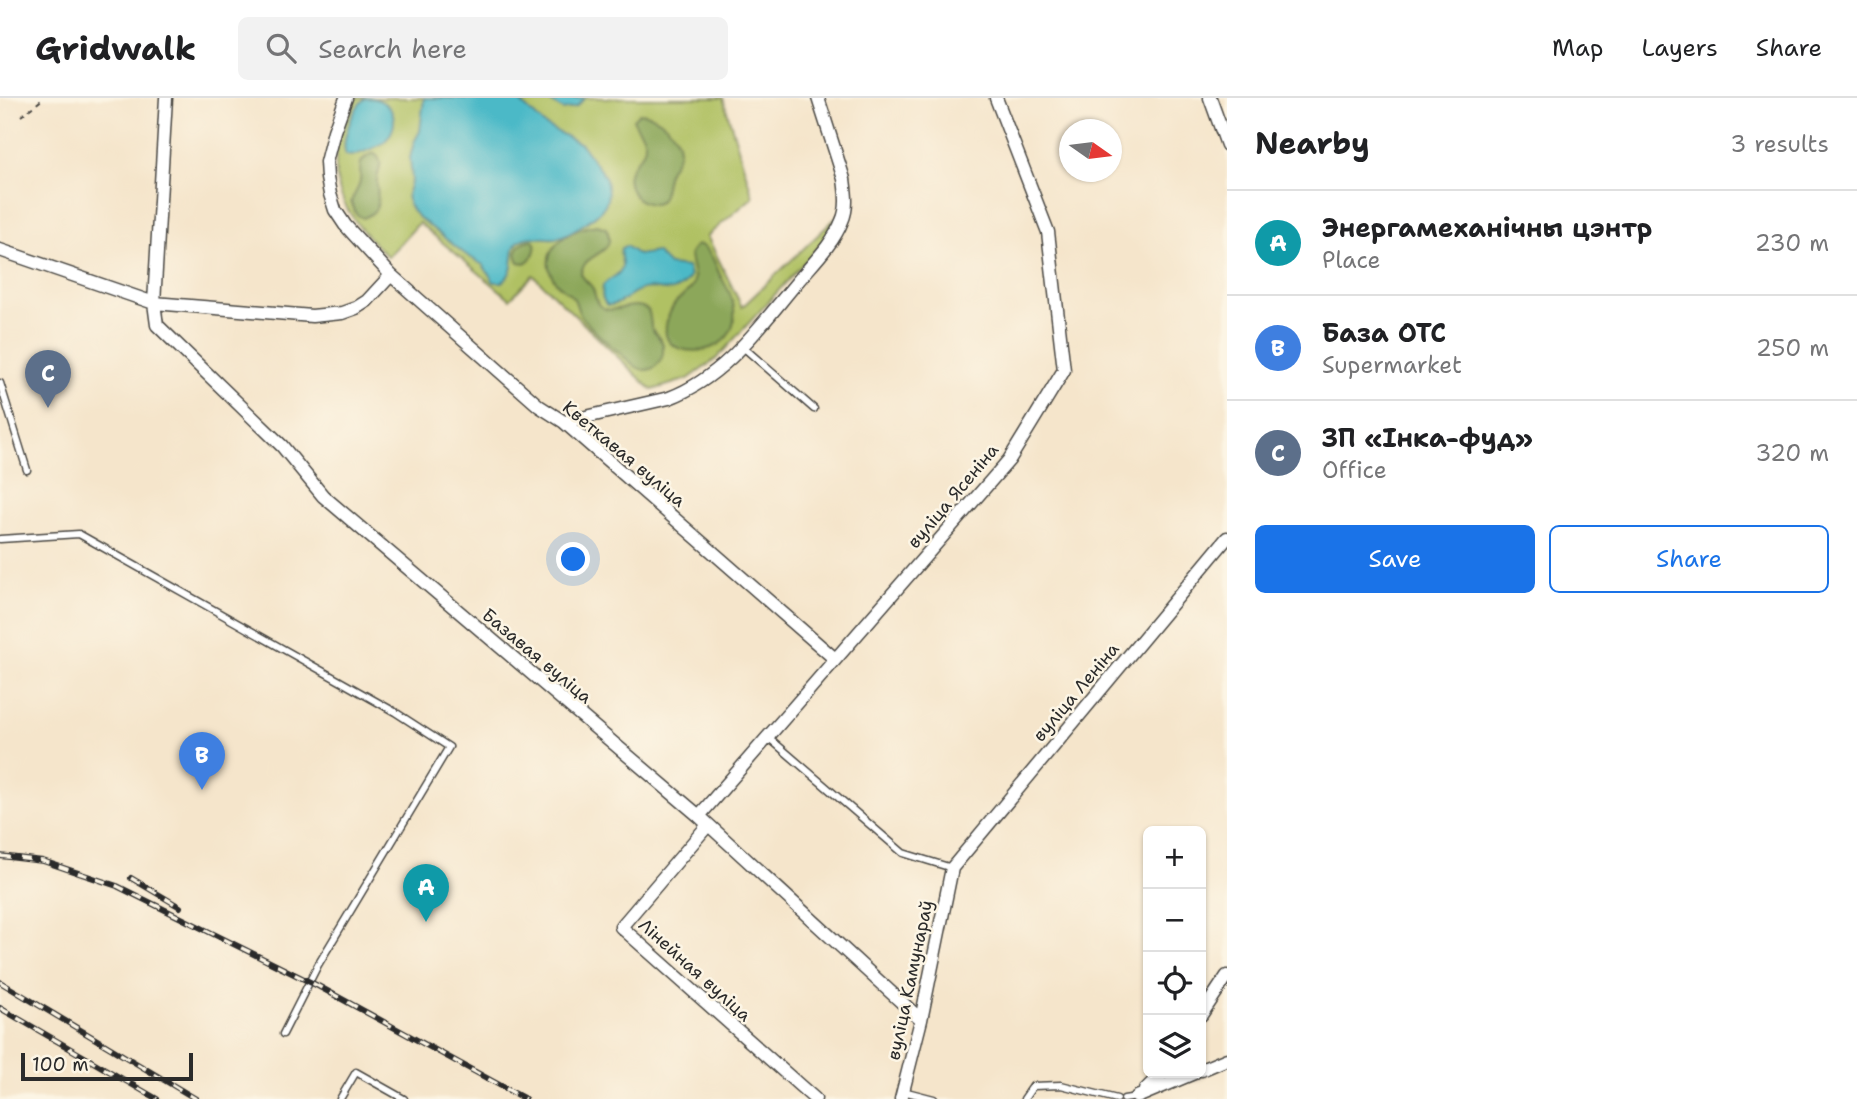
<!DOCTYPE html>
<meta charset="utf-8">
<style>
:root{--surface:#fff;--page:#f2f2f2;--text:#202124;--muted:#757577;--line:#e0e0e0;--accent:#1a73e8}
body{margin:0;font-family:"Shantell Sans",sans-serif;background:var(--page);color:var(--text)}
.controls{position:absolute;right:21px;bottom:21px;display:grid;overflow:hidden;border-radius:10px;box-shadow:0 2px 5px #0004}
.controls button{width:63px;height:63px;display:grid;place-items:center;padding:0;border:0;border-bottom:2px solid var(--line);background:var(--surface);color:var(--text);font:35px sans-serif}
.compass{position:absolute;left:1059px;top:21px;width:63px;height:63px;border-radius:50%;background:var(--surface);box-shadow:0 2px 5px #0004;rotate:104deg}
.scale{position:absolute;left:21px;bottom:18px;width:172px;box-sizing:border-box;padding-left:7px;border:4px solid #2b2b2b;border-top:0;font-size:19px;line-height:24px;white-space:nowrap;color:#2b2b2b;-webkit-text-stroke:5px #fcf5e5;paint-order:stroke}
.you{position:absolute;left:574px;top:462px;width:24px;height:24px;margin:-18px;border:5px solid #fff;border-radius:50%;background:#1a73e8;box-shadow:0 0 0 10px #1a73e833}
.badge{display:grid;place-items:center;width:46px;height:46px;border-radius:50%;background:var(--accent);color:#fff;font-size:23px;font-weight:700}
.pin{position:absolute;translate:-50% -58px;filter:drop-shadow(0 2px 4px #0008)}
.pin::after{content:'';position:absolute;top:37px;width:24px;height:21px;background:inherit;clip-path:polygon(0 0,100% 0,50% 100%)}
.list{margin:0;padding:0;list-style:none}
h2{display:flex;justify-content:space-between;align-items:center;height:91px;margin:0;padding:0 28px;font-size:30px}
h2 small{font-size:23px;font-weight:400;color:var(--muted)}
.list li{display:grid;grid-template-columns:46px 1fr auto;gap:21px;align-items:center;box-sizing:border-box;height:105px;padding:0 28px;border-top:2px solid var(--line)}
.list b{display:block;font-size:26px;white-space:nowrap}
.list p{margin:0;font-size:23px;white-space:nowrap;color:var(--muted)}
.list em{font-size:23px;font-style:normal;color:var(--muted)}
.actions{display:flex;gap:14px;padding:21px 28px}
.actions a{flex:1;padding:16px 0;border:2px solid var(--accent);border-radius:10px;text-align:center;font-size:24px;color:var(--accent)}
.actions .main{background:var(--accent);color:#fff}
.icon{flex:none;width:38px;height:38px;fill:none;stroke:currentColor;stroke-width:2;stroke-linecap:round;stroke-linejoin:round}
.map{position:relative;flex:none;width:1227px;height:1001px;overflow:hidden}
header{display:flex;align-items:center;gap:42px;box-sizing:border-box;height:98px;padding:0 35px;background:var(--surface);border-bottom:2px solid var(--line)}
header strong{font-size:33px}
nav{display:flex;gap:38px;margin-inline-start:auto;font-size:24px}
.search{width:490px;height:63px;background:var(--page);display:flex;align-items:center;gap:18px;box-sizing:border-box;padding:0 24px;border-radius:10px;color:var(--muted);font-size:26px}
main{display:flex}
aside{flex:1;background:var(--surface)}
.map>svg:first-child{display:block}
.green{fill:#b0c164;stroke:#6e7648;stroke-width:2}
.forest{fill:#8ca75a;stroke:#5c6942;stroke-width:2}
.water{fill:#4cb9c7;stroke:#3c7279;stroke-width:2}
.lines{fill:none;stroke-linecap:round;stroke-linejoin:round}
.service-casing{stroke:#494743;stroke-width:9}
.minor-casing{stroke:#494743;stroke-width:15}
.path{stroke:#494743;stroke-width:2;stroke-dasharray:5 5;stroke-linecap:butt}
.service{stroke:#fff;stroke-width:6}
.minor{stroke:#fff;stroke-width:12}
.rail-casing{stroke:#2b2b2b;stroke-width:6}
.rail{stroke:#fcf5e5;stroke-width:3.5;stroke-dasharray:10;stroke-linecap:butt}
.labels{text-anchor:middle;stroke-width:5;stroke-linejoin:round;paint-order:stroke}
.street-label{font-size:18px;fill:#2b2b2b;stroke:#fcf5e5}
</style>
<header>
<strong>Gridwalk</strong>
<div class="search"><svg class="icon" aria-label="search" viewBox="0 0 24 24"><circle cx="10" cy="10" r="6"/><path d="M15 15l6 6"/></svg>Search here</div>
<nav><a>Map</a><a>Layers</a><a>Share</a></nav>
</header>
<main>
<div class="map">
<svg width="1227" height="1001" viewBox="0 0 1227 1001">
<rect width="100%" height="100%" fill="#fcf5e5"/>
<filter id="ink" filterUnits="userSpaceOnUse"><feTurbulence type="fractalNoise" baseFrequency=".0143" numOctaves="2"/><feDisplacementMap in="SourceGraphic" scale="14" xChannelSelector="R" yChannelSelector="G"/><feConvolveMatrix kernelMatrix="1 2 1 2 8 2 1 2 1" color-interpolation-filters="sRGB"/></filter>
<filter id="wash" filterUnits="userSpaceOnUse"><feTurbulence type="fractalNoise" baseFrequency=".00686" numOctaves="4" result="noise"/><feDisplacementMap in="SourceGraphic" scale="28" xChannelSelector="R" yChannelSelector="G"/><feGaussianBlur stdDeviation="1.57" result="paint"/><feColorMatrix in="noise" values="0 0 0 0 0 0 0 0 0 0 0 0 0 0 0 0 0 1.4 0 .05"/><feComposite in="paint" operator="in"/></filter>
<g filter="url(#wash)">
<rect width="100%" height="100%" fill="#f5e5cb"/>
<path class="green" d="M356 0H723L753 99 707 138 742 209 840 116 821 146 716 261 688 281 652 292 533 177 510 201 419 125 388 159C350 123 324 90 341 35 345 23 351 12 356 0Z"/>
<path class="forest" d="M639 15C656 15 680 34 679 53 678 61 672 66 669 73 663 84 668 114 644 104 637 102 632 96 630 89 622 66 646 61 645 45 645 36 636 30 633 21Z
M371 56H375C385 65 378 71 377 82 376 98 385 112 363 120L356 116 351 104C353 98 357 93 359 87 364 73 353 65 371 56Z
M597 127 606 130C620 158 583 153 581 176 584 182 588 184 592 189 595 194 595 201 598 206 610 221 631 200 648 212 651 218 650 222 651 228 653 236 662 239 663 248 665 265 650 279 635 268 619 254 592 234 580 216 577 212 577 206 574 201 569 194 560 190 555 183 534 152 570 130 597 127Z
M532 142 535 145C537 153 532 161 525 165L519 164C512 153 520 143 532 142Z
M700 147C711 152 715 166 720 177 726 188 733 199 734 211 740 260 671 262 666 237 664 226 671 209 678 202 683 197 690 194 693 187 697 176 690 167 690 156L695 148Z"/>
<path class="water" d="M366 0C393 0 404 26 383 45 376 50 360 55 352 58L346 57C340 44 354 7 366 0Z
M424 0H516L546 28 581 46 605 79C614 107 601 114 581 128 573 133 566 138 556 140 544 142 528 135 518 144 508 154 519 171 502 184H494L483 167 465 156 417 118 409 108 407 97 412 82 410 60 414 44 420 33Z
M548 0H585L576 9 563 12 552 5Z
M626 148 638 157 656 154 669 167 687 169C690 175 691 179 686 184 672 200 657 187 643 191 629 194 622 208 607 207 601 201 602 195 603 187 608 181 621 177 622 169 623 163 619 158 621 150Z"/>
</g>
<g filter="url(#ink)">
<g class="lines">
<defs>
<path id="service" d="M743 249 814 311
M0 285 27 372
M0 441 79 436 395 614 449 649 318 867 283 936
M768 639 903 755 952 770
M903 993 934 1001
M340 1001 356 974 404 1001
M1024 1001 1033 988 1061 987 1117 1001
M1124 1001 1137 999"/>
<path id="minor" d="M166 0 154 205 157 227 282 348 323 398 699 718 921 922
M346 0 334 33 326 64 327 80 330 96 335 112 345 127 391 177 539 308 564 324 835 561
M1210 0 1227 47
M0 152 154 205 312 218 342 215 356 210 367 203 391 177
M564 324 669 300C725 279 760 228 798 183 813 165 833 146 842 123 848 110 846 96 844 81L818 0
M699 718 1009 362 1064 272 1048 134 996 0
M708 727 621 829 815 1001
M1201 917 1227 878
M1201 972 1227 961
M1145 992 1162 975
M1137 999 1194 975
M901 1001 921 922 952 770 1227 440"/>
</defs>
<use href="#service" class="service-casing"/>
<use href="#minor" class="minor-casing"/>
<path class="path" d="M21 18 44 0"/>
<use href="#service" class="service"/>
<use href="#minor" class="minor"/>
<defs>
<path id="rail" d="M0 758 43 763 117 788 318 888 525 1001
M131 780 180 809
M0 884 196 1001
M0 910 157 1001"/>
</defs>
<use href="#rail" class="rail-casing"/>
<use href="#rail" class="rail"/>
</g>
</g>
<g class="labels">
<g class="street-label">
<text transform="translate(624 356) rotate(40)" y="6">Кветкавая вуліца</text>
<text transform="translate(953 398) rotate(-50)" y="6">вуліца Ясеніна</text>
<text transform="translate(537 558) rotate(40)" y="6">Базавая вуліца</text>
<text transform="translate(1076 594) rotate(-50)" y="6">вуліца Леніна</text>
<text transform="translate(695 872) rotate(42)" y="6">Лінейная вуліца</text>
<text transform="translate(910 882) rotate(-78)" y="6">вуліца Камунараў</text>
</g>
</g>
</svg>
<div class="controls">
<button>+</button>
<button>−</button>
<button><svg class="icon" aria-label="locate" viewBox="0 0 24 24"><circle cx="12" cy="12" r="6"/><path d="M12 2v4M12 18v4M2 12h4M18 12h4"/></svg></button>
<button><svg class="icon" aria-label="layers" viewBox="0 0 24 24"><path d="M12 4l9 5-9 5-9-5zM3 14l9 5 9-5"/></svg></button>
</div>
<svg class="compass" viewBox="-18 -18 36 36"><path d="M0-13l5 13h-10z" fill="#e53935"/><path d="M0 13l5-13h-10z" fill="#757577"/></svg>
<div class="scale">100 m</div>
<div class="you"></div>
<div class="pin badge" style="left:426px;top:824px;background:#0f9aa8">A</div>
<div class="pin badge" style="left:202px;top:692px;background:#3f7fe0">B</div>
<div class="pin badge" style="left:48px;top:310px;background:#5c6f8a">C</div>
</div>
<aside>
<h2>Nearby<small>3 results</small></h2>
<ul class="list">
<li><span class="badge" style="background:#0f9aa8">A</span><div><b>Энергамеханічны цэнтр</b><p>Place</p></div><em>230 m</em></li>
<li><span class="badge" style="background:#3f7fe0">B</span><div><b>База ОТС</b><p>Supermarket</p></div><em>250 m</em></li>
<li><span class="badge" style="background:#5c6f8a">C</span><div><b>ЗП «Інка-фуд»</b><p>Office</p></div><em>320 m</em></li>
</ul>
<div class="actions"><a class="main">Save</a><a>Share</a></div>
</aside>
</main>
